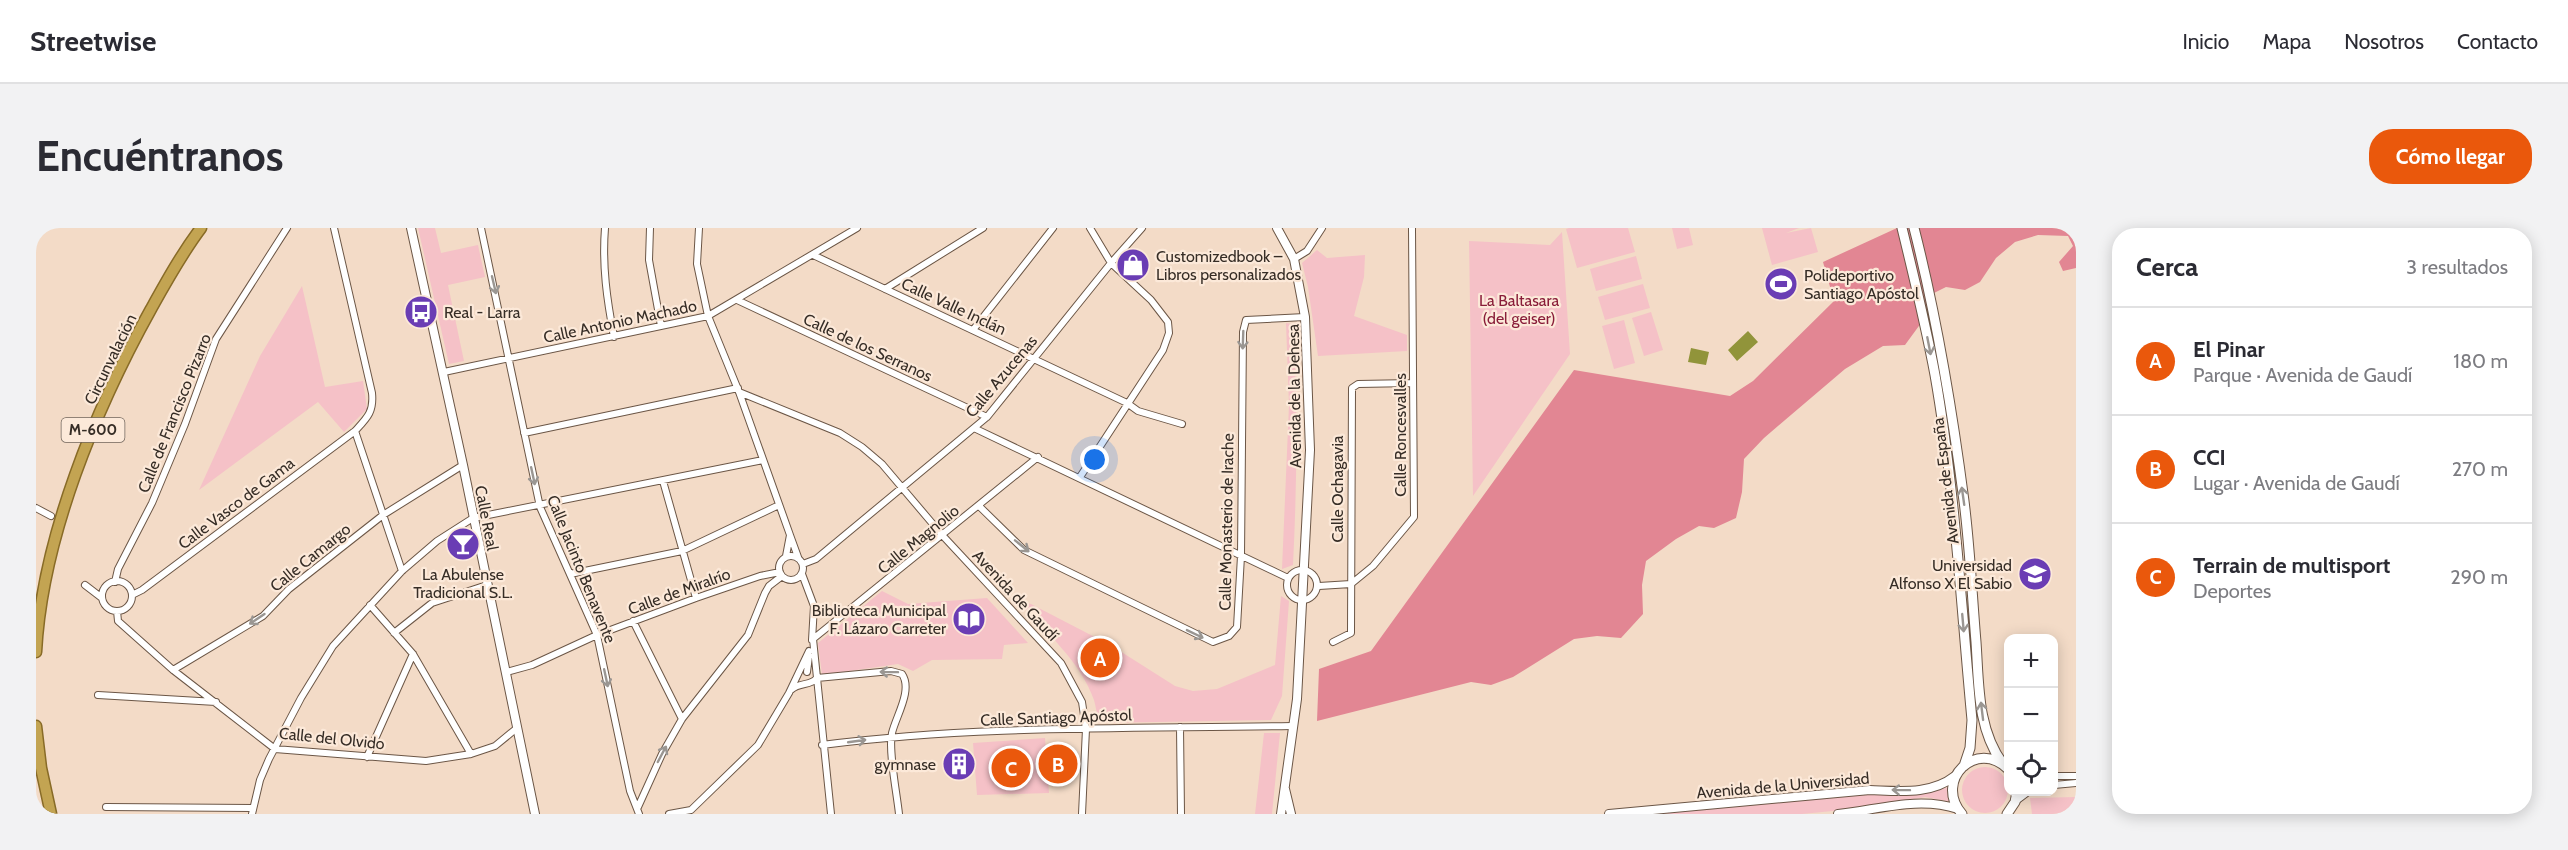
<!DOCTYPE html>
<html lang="es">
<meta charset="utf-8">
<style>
:root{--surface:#fff;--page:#f2f2f3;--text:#2b2b33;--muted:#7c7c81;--line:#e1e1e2;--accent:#ea580c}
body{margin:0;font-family:Cabin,sans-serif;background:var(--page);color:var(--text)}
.controls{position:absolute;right:18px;bottom:18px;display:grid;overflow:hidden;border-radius:12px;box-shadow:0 3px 15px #0003}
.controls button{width:54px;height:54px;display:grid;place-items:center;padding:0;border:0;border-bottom:2px solid var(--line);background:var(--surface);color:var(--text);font:30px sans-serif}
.you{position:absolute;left:1059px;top:232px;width:21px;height:21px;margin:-15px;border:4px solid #fff;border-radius:50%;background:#1a73e8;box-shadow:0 0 0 9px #1a73e833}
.badge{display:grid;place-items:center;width:39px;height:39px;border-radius:50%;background:var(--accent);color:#fff;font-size:20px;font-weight:700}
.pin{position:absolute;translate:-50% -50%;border:3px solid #fff;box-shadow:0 2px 6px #0006}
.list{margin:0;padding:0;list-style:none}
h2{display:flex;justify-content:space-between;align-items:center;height:78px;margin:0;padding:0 24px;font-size:26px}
h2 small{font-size:20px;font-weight:400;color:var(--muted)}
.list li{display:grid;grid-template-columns:39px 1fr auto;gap:18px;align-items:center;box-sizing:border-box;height:108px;padding:0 24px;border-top:2px solid var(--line)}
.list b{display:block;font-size:22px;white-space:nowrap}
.list p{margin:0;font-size:20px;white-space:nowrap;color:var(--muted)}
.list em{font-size:20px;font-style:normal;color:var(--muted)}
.icon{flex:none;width:33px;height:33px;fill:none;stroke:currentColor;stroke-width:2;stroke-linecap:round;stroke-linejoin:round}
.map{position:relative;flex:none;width:2040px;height:586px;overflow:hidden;border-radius:24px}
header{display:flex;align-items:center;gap:36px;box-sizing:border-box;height:84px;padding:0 30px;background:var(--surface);border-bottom:2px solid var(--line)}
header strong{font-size:28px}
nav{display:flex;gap:33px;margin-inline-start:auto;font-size:21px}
.intro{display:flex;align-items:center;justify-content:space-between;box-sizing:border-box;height:144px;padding:0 36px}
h1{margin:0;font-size:42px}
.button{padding:15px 27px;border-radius:24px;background:var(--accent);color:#fff;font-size:21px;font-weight:700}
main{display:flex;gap:36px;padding:0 36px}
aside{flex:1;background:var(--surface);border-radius:24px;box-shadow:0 3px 15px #0003}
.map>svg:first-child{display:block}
.green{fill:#f5c1c7}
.forest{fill:#e28693}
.water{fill:#91943a}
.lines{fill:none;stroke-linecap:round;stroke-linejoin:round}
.minor-casing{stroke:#6b5646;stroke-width:8}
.tertiary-casing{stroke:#6b5646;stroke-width:10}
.secondary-casing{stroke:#6b5646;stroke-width:11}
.trunk-casing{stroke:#886b27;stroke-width:13}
.minor{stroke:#fff;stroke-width:6}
.tertiary{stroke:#fff;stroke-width:8}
.secondary{stroke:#fff;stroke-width:9}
.trunk{stroke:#c3a452;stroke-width:10}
.oneway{stroke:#9a9692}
.labels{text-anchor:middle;stroke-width:4.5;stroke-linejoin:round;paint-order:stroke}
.shield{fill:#fce9d9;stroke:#71655c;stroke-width:1.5}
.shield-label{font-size:15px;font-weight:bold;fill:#362d26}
.poi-label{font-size:16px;fill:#362d26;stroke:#fce9d9;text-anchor:start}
.park-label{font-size:16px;fill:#891d39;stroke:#fce9d9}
.street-label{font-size:16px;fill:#362d26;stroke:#fce9d9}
</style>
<header>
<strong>Streetwise</strong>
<nav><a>Inicio</a><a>Mapa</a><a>Nosotros</a><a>Contacto</a></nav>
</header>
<div class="intro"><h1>Encuéntranos</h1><a class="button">Cómo llegar</a></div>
<main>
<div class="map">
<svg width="2040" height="586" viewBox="0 0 2040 586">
<rect width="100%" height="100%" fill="#f3dbc7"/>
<path class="green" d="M382 0H399L405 25 442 17 449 49 412 57 428 133 413 136Z
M1533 0H1592L1599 24 1541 40 1530 1Z
M1636 0H1653L1657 17 1641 21Z
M1726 0H1763L1750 5 1775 0 1782 24 1736 37Z
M1526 4 1534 126 1437 268 1433 13 1514 17Z
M1281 22 1291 30 1329 27 1328 49 1318 88 1371 107V123L1282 128 1272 59 1266 35Z
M1600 28 1606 51 1560 63 1554 41Z
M1607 56 1614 80 1569 92 1562 69Z
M266 58 289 159 327 153 331 181 308 204 282 174 163 262 224 128Z
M1615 84 1627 122 1608 128 1596 90Z
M1588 92 1599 135 1578 141 1566 98Z
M1250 95 1257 96C1262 177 1261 256 1257 337L1246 341 1253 177Z
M846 363 872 376 951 370 992 415 968 417 966 431 896 432 877 443 862 436 786 447 782 415Z
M1245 368 1253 373 1246 468 1235 492 1063 495C1061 488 1060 479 1058 472 1045 434 1008 402 982 373L995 376 1076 418 1139 458 1157 463 1181 461 1239 437Z
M1228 505H1244L1236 586H1219Z
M1009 510 1013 565 941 567 937 515Z
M1926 562a23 23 0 1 1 46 0a23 23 0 1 1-46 0Z
M1913 559 1916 574 1889 569 1837 579 1766 586H1622L1834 566H1888Z
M2040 569V586H1996L1994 570Z"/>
<path class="forest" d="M1861 0H2040V40L2027 43 2023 34 2037 18 2032 8 2002 7 1979 14 1960 30 1944 54 1929 62 1910 59 1898 65 1888 91 1869 117 1847 118 1809 141 1728 210 1708 231 1706 264 1700 290 1678 300 1663 298 1640 311 1610 333 1606 357 1607 386 1585 410 1561 408 1538 411 1477 449 1455 457 1435 454 1281 493 1283 441 1335 423 1538 142 1694 168 1717 153 1798 73 1787 34Z"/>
<path class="water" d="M1712 103 1722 114 1701 133 1692 122Z
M1655 120 1673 124 1670 137 1652 134Z"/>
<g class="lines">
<defs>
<path id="minor" d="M445 0 504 279 561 407 594 563 603 586
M569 0C566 38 571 72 578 109
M614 0 613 32 625 98
M663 0 661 36 672 88 703 164 754 307
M777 27 1091 175 1102 183 1146 196
M1258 31 1271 23 1286 0
M849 61 947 0
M701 72 951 189
M937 102 1017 0
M408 144 672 88 821 0
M703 164 804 205 826 219 846 236 907 308 1025 435 1046 474 1050 501 1046 586
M940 201 1252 350
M319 203 366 343
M488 205 702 160
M1044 249 1127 122 1133 105 1132 94 1115 72 1075 35 1054 0
M627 253 660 370
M943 278 988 322 1177 414 1193 408 1201 399 1205 328 1207 104 1210 92 1269 89
M0 280 15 288
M743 340a12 12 0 1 1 24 0a12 12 0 1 1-24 0Z
M750 328 754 307 762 329
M767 336 780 331 951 189 1075 35 1106 0
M1251 357a15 15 0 1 1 30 0a15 15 0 1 1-30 0Z
M534 346 646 323 743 277
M766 346 778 378 776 412
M66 368a15 15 0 1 1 30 0a15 15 0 1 1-30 0Z
M79 354 82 341 116 275 149 196 180 111 251 0
M49 357 66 370
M1283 358 1315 356 1337 338 1378 289 1376 0
M96 367 106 362 319 203C331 190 338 184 336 165L298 0
M334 377 377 426 435 526
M81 383 82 393 137 442 239 521 390 533 435 526 459 518 481 500
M597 393 646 491
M358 405 396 375 451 357
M777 411 1002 229
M777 411 795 586
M1297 414 1315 405 1316 160 1322 156 1377 155
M137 442 227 388 253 361 347 287 427 237
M471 444 496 437 561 407 660 370 724 348 744 344
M771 444 773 428
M781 450 855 443 866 446C877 462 860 488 856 505 852 522 861 566 863 586
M755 462C763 454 774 458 780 451
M62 467 180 474
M1144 499 1145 586
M786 517C941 497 1099 501 1256 498
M331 529 377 426
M2018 548H2040
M2018 557 2040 555
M1980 573 1992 564
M70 579 217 580
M602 579 626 526 646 491 712 407 729 365 733 358 746 348
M216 586 224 552 233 531 265 470 297 418 366 343 401 313 437 290 727 232
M633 586 655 582 722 517 753 465 773 423"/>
<path id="tertiary" d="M375 0 427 237 499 586
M1241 0 1258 31 1269 89 1274 222 1261 471 1245 586
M1249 561 1255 586
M1573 586 1834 562C1864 563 1895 567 1919 548
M1802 586C1842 582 1882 568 1922 581"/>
<path id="secondary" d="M1866 0C1878 49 1890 98 1899 147 1919 261 1925 377 1936 492L1934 520 1928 538
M1878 0C1901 90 1916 181 1928 273 1934 320 1936 367 1940 414 1943 456 1941 501 1967 536
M1926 586C1897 552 1941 510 1972 541
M1971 586 1979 574 1981 564"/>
<path id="trunk" d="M0 424C6 310 60 180 115 81 130 54 146 25 165 0
M0 498 5 540 15 586"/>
</defs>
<use href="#minor" class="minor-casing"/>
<use href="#tertiary" class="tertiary-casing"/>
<use href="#secondary" class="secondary-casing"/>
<use href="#trunk" class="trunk-casing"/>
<use href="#minor" class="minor"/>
<use href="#tertiary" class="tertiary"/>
<use href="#secondary" class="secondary"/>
<use href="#trunk" class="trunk"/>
</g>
<defs><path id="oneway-shaft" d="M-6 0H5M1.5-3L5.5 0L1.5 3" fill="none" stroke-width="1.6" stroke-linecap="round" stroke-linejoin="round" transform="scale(1.5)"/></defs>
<g class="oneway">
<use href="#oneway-shaft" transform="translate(458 57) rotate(77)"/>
<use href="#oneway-shaft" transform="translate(1207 112) rotate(92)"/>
<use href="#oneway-shaft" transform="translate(1893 118) rotate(79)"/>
<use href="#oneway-shaft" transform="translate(497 248) rotate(78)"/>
<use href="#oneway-shaft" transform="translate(1927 268) rotate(-98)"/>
<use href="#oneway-shaft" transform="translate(986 318) rotate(39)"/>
<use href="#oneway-shaft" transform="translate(221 391) rotate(146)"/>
<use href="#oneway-shaft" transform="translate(1927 395) rotate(85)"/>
<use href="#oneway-shaft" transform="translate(1159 406) rotate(26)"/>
<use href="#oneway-shaft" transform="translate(853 444) rotate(-179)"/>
<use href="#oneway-shaft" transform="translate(570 450) rotate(78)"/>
<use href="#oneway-shaft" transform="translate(1946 483) rotate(-97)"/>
<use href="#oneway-shaft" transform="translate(821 513) rotate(-8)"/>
<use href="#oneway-shaft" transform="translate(626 526) rotate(-62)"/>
<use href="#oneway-shaft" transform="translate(1865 562) rotate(-179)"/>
</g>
<defs>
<symbol id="shop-disc" viewBox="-11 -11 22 22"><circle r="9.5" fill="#6a3db4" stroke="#fce9d9"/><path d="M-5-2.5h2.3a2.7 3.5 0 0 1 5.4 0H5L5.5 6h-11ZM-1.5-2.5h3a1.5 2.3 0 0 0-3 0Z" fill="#fff"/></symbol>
<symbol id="stadium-disc" viewBox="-11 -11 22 22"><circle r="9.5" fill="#6a3db4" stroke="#fce9d9"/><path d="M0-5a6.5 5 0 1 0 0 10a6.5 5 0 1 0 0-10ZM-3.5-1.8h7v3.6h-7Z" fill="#fff"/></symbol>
<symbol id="bus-disc" viewBox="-11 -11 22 22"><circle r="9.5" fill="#6a3db4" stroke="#fce9d9"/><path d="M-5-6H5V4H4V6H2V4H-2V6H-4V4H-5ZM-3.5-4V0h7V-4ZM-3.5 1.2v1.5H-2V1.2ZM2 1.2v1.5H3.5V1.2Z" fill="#fff"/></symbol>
<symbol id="bar-disc" viewBox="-11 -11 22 22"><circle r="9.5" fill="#6a3db4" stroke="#fce9d9"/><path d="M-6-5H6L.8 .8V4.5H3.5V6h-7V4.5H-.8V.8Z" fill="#fff"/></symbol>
<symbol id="university-disc" viewBox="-11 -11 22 22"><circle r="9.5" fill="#6a3db4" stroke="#fce9d9"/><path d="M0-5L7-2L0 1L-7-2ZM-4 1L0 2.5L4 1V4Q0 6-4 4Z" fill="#fff"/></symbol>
<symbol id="library-disc" viewBox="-11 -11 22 22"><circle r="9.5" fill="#6a3db4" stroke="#fce9d9"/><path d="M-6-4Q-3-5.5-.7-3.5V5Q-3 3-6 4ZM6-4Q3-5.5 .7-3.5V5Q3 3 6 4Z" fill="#fff"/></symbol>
<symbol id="building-disc" viewBox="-11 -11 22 22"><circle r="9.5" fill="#6a3db4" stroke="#fce9d9"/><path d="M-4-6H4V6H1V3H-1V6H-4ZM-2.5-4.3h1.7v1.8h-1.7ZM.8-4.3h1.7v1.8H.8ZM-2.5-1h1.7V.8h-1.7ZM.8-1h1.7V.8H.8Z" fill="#fff"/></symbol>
</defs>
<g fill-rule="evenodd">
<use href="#shop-disc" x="1078" y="18" width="38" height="38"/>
<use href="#stadium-disc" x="1726" y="37" width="38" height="38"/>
<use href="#bus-disc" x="366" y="65" width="38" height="38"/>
<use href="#bar-disc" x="408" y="297" width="38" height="38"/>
<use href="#university-disc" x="1980" y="327" width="38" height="38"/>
<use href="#library-disc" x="914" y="372" width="38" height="38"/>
<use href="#building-disc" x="904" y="517" width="38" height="38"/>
</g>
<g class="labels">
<rect class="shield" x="25.5" y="190" width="63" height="24" rx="4.5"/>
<g class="shield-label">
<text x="57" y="207">M-600</text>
</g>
<g class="poi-label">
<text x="1120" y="34">Customizedbook –<tspan x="1120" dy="18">Libros personalizados</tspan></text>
<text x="1768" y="53">Polideportivo<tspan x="1768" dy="18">Santiago Apóstol</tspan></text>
<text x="408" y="90">Real - Larra</text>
<text x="1976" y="343" text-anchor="end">Universidad<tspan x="1976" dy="18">Alfonso X El Sabio</tspan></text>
<text x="427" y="352" text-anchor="middle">La Abulense<tspan x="427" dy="18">Tradicional S.L.</tspan></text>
<text x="910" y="388" text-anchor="end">Biblioteca Municipal<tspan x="910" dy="18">F. Lázaro Carreter</tspan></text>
<text x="900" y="542" text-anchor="end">gymnase</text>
</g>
<g class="park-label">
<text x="1483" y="78">La Baltasara<tspan x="1483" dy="18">(del geiser)</tspan></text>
</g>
<g class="street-label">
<text transform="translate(918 78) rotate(25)" y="6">Calle Valle Inclán</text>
<text transform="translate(584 93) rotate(-12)" y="6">Calle Antonio Machado</text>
<text transform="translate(832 119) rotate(25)" y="6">Calle de los Serranos</text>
<text transform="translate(74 131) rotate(-64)" y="6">Circunvalación</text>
<text transform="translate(965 148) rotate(-50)" y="6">Calle Azucenas</text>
<text transform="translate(1258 168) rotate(-91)" y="6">Avenida de la Dehesa</text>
<text transform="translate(138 185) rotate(-68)" y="6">Calle de Francisco Pizarro</text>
<text transform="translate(1364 207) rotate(-90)" y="6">Calle Roncesvalles</text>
<text transform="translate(1909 253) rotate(-97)" y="6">Avenida de España</text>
<text transform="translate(1301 261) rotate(-90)" y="6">Calle Ochagavia</text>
<text transform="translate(200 275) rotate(-37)" y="6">Calle Vasco de Gama</text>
<text transform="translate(451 290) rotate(79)" y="6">Calle Real</text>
<text transform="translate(1190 294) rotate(-89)" y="6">Calle Monasterio de Irache</text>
<text transform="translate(882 311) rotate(-39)" y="6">Calle Magnolio</text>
<text transform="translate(274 329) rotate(-39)" y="6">Calle Camargo</text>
<text transform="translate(546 341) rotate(68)" y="6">Calle Jacinto Benavente</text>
<text transform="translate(643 363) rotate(-20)" y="6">Calle de Miralrío</text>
<text transform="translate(980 367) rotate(47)" y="6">Avenida de Gaudí</text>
<text transform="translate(1020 489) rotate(-2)" y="6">Calle Santiago Apóstol</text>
<text transform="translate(296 510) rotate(6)" y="6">Calle del Olvido</text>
<text transform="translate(1747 557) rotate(-5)" y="6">Avenida de la Universidad</text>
</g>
</g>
</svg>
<div class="controls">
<button>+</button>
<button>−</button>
<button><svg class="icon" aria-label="locate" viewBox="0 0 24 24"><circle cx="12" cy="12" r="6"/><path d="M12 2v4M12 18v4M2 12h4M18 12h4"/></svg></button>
</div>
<div class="you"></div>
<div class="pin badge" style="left:1064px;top:430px">A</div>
<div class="pin badge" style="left:1022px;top:536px">B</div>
<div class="pin badge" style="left:975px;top:540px">C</div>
</div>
<aside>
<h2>Cerca<small>3 resultados</small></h2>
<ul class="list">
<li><span class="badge">A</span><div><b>El Pinar</b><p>Parque · Avenida de Gaudí</p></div><em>180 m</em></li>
<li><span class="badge">B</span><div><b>CCI</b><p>Lugar · Avenida de Gaudí</p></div><em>270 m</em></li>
<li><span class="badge">C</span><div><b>Terrain de multisport</b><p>Deportes</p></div><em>290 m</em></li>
</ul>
</aside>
</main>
